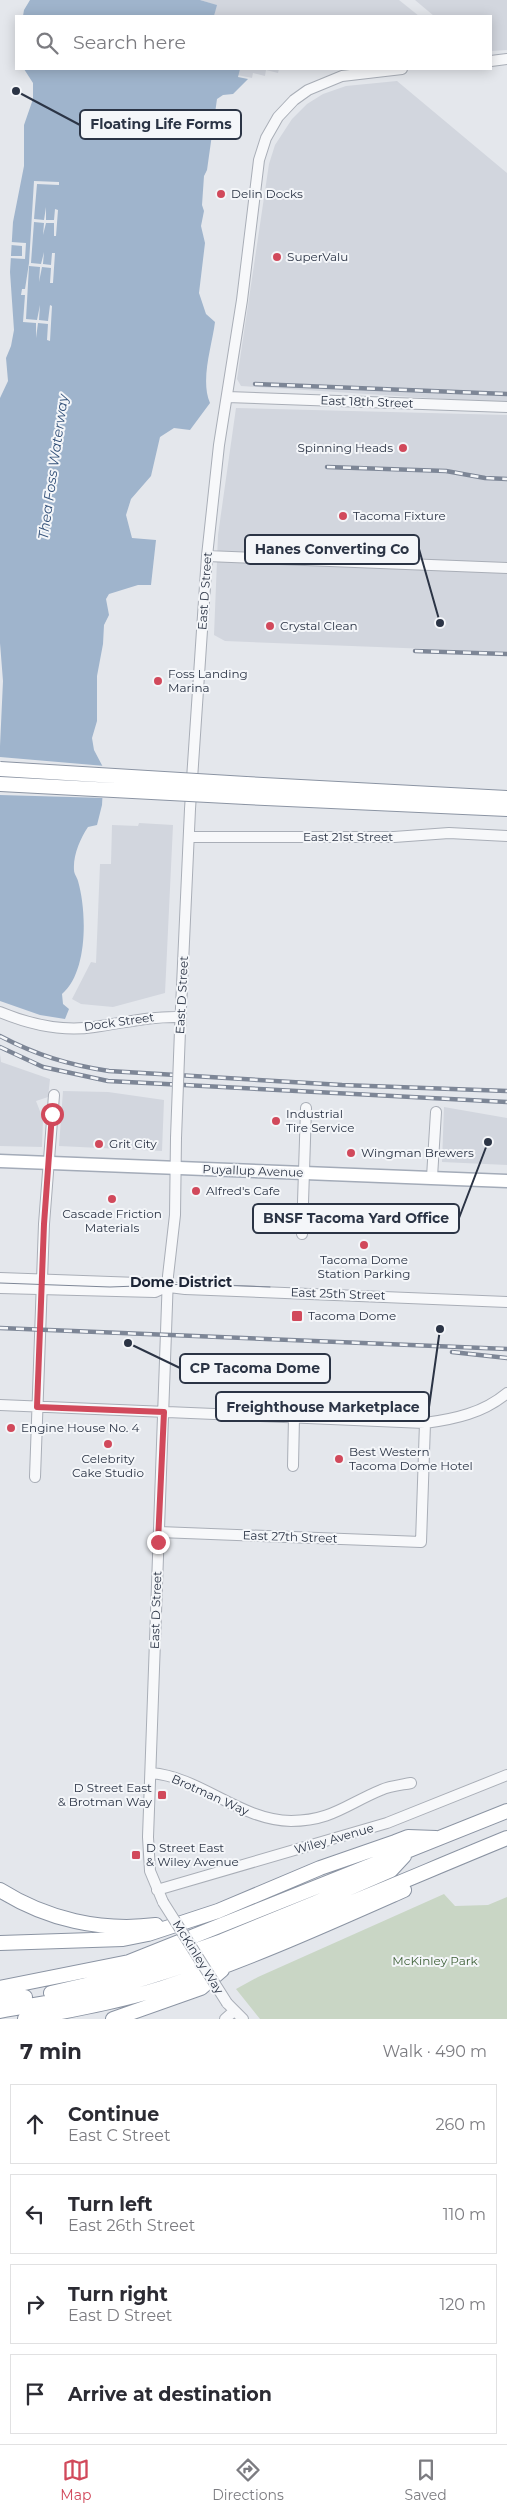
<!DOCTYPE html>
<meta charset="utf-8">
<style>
:root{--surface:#fff;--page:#f2f2f3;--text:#2b2b33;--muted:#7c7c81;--line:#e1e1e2;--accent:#d1495b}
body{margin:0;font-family:Montserrat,sans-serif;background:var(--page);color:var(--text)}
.stop{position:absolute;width:15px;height:15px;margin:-11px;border:4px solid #d1495b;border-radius:50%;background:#fff}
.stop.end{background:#d1495b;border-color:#fff;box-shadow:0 1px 5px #0008}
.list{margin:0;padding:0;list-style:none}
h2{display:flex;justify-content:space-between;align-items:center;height:65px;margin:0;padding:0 20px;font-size:21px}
h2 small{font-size:16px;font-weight:400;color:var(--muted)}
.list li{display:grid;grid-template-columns:32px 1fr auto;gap:15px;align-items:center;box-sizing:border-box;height:80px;margin:0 10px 10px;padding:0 10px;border:1px solid var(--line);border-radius:0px}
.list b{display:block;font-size:19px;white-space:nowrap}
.list p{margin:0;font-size:16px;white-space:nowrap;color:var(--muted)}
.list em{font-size:16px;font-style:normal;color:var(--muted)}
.icon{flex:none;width:28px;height:28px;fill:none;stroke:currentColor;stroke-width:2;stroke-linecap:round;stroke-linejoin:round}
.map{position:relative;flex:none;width:507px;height:2019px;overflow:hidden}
.search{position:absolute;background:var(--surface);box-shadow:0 2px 12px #0003;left:15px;right:15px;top:15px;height:55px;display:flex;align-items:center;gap:12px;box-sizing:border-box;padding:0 18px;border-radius:0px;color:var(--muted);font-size:19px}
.sheet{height:425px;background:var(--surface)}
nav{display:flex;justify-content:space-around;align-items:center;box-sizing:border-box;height:70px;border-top:1px solid var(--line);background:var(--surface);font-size:14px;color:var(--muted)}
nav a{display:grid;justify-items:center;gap:2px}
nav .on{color:var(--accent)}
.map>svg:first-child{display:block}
.built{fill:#d2d6de}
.green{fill:#c9d6c5}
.water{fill:#9fb4cc}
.pier{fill:#e4e7ec}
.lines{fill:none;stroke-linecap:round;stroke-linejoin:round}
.minor-casing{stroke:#a9aeb7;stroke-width:12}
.major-casing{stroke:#a3abb8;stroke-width:15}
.highway-casing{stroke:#8b94a3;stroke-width:16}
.minor{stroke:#f7f8fa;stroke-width:10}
.major{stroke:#fff;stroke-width:12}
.highway{stroke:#fff;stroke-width:14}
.tram{stroke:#7d8696;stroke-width:1}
.rail-casing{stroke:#7d8696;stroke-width:4.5}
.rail{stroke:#f4f6f9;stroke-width:2.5;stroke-dasharray:8;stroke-linecap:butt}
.minor-bridge-casing{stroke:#a9aeb7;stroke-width:12;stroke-linecap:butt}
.highway-bridge-casing{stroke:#8b94a3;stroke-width:16;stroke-linecap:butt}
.minor-bridge{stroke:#f7f8fa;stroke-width:10}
.highway-bridge{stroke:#fff;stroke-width:14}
.route{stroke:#d1495b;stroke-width:6}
.poi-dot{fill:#d1495b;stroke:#f4f6f9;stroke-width:2}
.labels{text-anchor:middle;stroke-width:4;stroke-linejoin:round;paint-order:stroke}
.poi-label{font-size:12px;fill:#2b3445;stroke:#f4f6f9;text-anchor:start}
.street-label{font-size:12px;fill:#2b3445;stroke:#f4f6f9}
.park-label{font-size:12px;fill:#3f6138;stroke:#f4f6f9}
.water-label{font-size:14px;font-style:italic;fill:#34527a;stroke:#f4f6f9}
.neighbourhood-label{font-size:14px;font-weight:bold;fill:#1d2536;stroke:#f4f6f9}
.leader{fill:none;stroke:#2b3445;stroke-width:2}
.callout-dot{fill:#2b3445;stroke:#f4f6f9;stroke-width:2}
.callout{fill:#f4f6f9;stroke:#2b3445;stroke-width:2}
.callout-label{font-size:14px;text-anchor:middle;font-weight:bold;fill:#2b3445}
</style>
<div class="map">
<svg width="507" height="2019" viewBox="0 0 507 2019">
<rect width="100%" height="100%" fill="#e4e7ec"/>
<path class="built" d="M200 0H399L419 16H214L216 5Z
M415 0H507V50L491 51V16H434Z
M239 69H279L278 73 266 70 265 76 253 73 252 78 237 75Z
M397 81 507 173V403L241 386 237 379 269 164 275 145 292 119 307 104 323 94 346 86Z
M236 408 507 415V652L225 641 214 635 218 535Z
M139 823 173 825 165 993 113 1007 81 1004 72 999 91 962 96 963 100 864H111L112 825 138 826Z
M0 1054 1 1062 50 1079 48 1097 36 1101 43 1119 42 1147 0 1146Z
M63 1091 108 1092 164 1100 162 1151 59 1146Z
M444 1107 507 1118V1165L442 1162Z"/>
<path class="green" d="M444 1894 455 1906 488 1905 507 1897V2019H260L236 1989 258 1977Z"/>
<path class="water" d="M30 0H200L217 5 214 16H23L24 10Z
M24 69H240L238 77 248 79 233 94 223 95 217 99 207 170 204 176 202 205 204 211 201 226 205 243 199 293 206 314 215 322C212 346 200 380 210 403L190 430 174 428 160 437 151 476 131 499 126 515 132 538 156 540 151 585H138L109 594 106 599 109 615 104 625 103 644 97 676V721L92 738 94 750 104 769 102 805 97 825 88 827C80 839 73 855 74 870 74 874 77 877 78 881 87 912 88 972 62 994L63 1004 69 1009 65 1019 40 1015 0 1001V746L3 681 0 643V398L8 381 6 358 11 346 14 330 10 272 13 222 24 166V125L33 99V83Z"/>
<path class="pier" d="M34 181 59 182V185L37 184 34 219 44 220 46 207V220H54L55 209 58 210 56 236H54V223H46L43 235 44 223 34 222 31 263 41 264 44 252 43 264 51 265 52 253H55L53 283H50L51 268 42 267 39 282 40 267 29 266 26 319 37 320 40 305 39 320 48 321 50 305 52 306 50 341 47 340 48 324 38 323 36 338V323L23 322 25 295H21L22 289H25L29 263Z
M11 242 26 243 25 259 9 258V256H22V246L11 245Z
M0 757 105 766V798L0 795Z"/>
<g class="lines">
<defs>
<path id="minor" d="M491 61 507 59
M227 397 507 407
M207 556 507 568
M189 837H394L449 833 507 836
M0 1012C29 1024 62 1032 94 1027 124 1023 149 1016 181 1017
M180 1030 190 809 207 556 219 445 242 300 259 160 266 138 278 117 294 100 308 90 342 76 402 69
M432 1177 436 1112
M302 1234 306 1108
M0 1278 138 1283 185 1289 507 1302
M0 1288 155 1292 168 1286
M0 1405 425 1423C455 1419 483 1413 507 1393
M293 1466 294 1417
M35 1477 44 1224 54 1095
M159 1532 421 1542 425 1423
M151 1773C201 1777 239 1820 291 1821 331 1821 347 1804 381 1790 390 1786 401 1785 411 1783
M157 1890 387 1823 507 1775
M163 1902 150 1871 148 1837 168 1276 175 1215 176 1138
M227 2003 243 2019
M225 2019 234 2011"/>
<path id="major" d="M0 1161 507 1181"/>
<path id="highway" d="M246 784 507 798
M246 797 507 809
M0 1890C46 1919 101 1932 156 1925
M0 1943 123 1939 148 1934 218 1911 320 1868 395 1842 408 1837 436 1838
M0 1988 129 1962 507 1811
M51 1993 120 1977 222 1941 315 1903 391 1870 404 1856
M0 2000 25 1997
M0 2011C30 2005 60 2002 89 1994 233 1957 370 1894 507 1838
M25 2019C71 2010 117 2002 162 1988 245 1961 325 1925 404 1890
M113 2019 201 1988 222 1970"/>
</defs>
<use href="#minor" class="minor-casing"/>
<use href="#major" class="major-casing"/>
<use href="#highway" class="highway-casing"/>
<use href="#minor" class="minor"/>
<use href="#major" class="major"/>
<use href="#highway" class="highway"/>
<path class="tram" d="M0 1283 110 1287 190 1284 270 1287"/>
<defs>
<path id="rail" d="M255 384 507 394
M327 467 446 471 485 478 507 479
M415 651 507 654
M0 1036C36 1055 69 1065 109 1071L342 1085 507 1091
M0 1047 43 1067 108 1081 507 1102
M0 1328 507 1349
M452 1352 507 1358"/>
</defs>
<use href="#rail" class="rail-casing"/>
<use href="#rail" class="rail"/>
<defs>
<path id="minor-bridge" d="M176 1138 180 1030
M163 1902 227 2003"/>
<path id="highway-bridge" d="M0 769 246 784
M0 784 246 797"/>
</defs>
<use href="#minor-bridge" class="minor-bridge-casing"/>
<use href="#highway-bridge" class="highway-bridge-casing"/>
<use href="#minor-bridge" class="minor-bridge"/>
<use href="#highway-bridge" class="highway-bridge"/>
</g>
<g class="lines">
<path class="route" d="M52 1114 44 1224 37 1407 164 1412 158 1542"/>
</g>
<g class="poi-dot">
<circle cx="221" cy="194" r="5"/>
<circle cx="277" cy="257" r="5"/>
<circle cx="403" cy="448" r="5"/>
<circle cx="343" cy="516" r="5"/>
<circle cx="270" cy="626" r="5"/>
<circle cx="158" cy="681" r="5"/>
<circle cx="276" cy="1121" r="5"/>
<circle cx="99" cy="1144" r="5"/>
<circle cx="351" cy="1153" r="5"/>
<circle cx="196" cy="1191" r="5"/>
<circle cx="112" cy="1199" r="5"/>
<circle cx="364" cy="1245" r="5"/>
<rect x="291" y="1310" width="12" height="12" rx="2.5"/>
<circle cx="11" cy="1428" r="5"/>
<circle cx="108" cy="1444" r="5"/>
<circle cx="339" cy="1459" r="5"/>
<rect x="157" y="1790" width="10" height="10" rx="2.5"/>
<rect x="131" y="1850" width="10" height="10" rx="2.5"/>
</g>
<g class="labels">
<g class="poi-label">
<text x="231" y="198">Delin Docks</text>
<text x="287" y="261">SuperValu</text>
<text x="393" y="452" text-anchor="end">Spinning Heads</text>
<text x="353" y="520">Tacoma Fixture</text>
<text x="280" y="630">Crystal Clean</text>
<text x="168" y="678">Foss Landing<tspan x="168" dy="14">Marina</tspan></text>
<text x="286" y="1118">Industrial<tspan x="286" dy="14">Tire Service</tspan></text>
<text x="109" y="1148">Grit City</text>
<text x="361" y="1157">Wingman Brewers</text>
<text x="206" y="1195">Alfred's Cafe</text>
<text x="112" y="1218" text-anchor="middle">Cascade Friction<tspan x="112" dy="14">Materials</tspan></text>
<text x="364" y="1264" text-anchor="middle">Tacoma Dome<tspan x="364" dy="14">Station Parking</tspan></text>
<text x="308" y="1320">Tacoma Dome</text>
<text x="21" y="1432">Engine House No. 4</text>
<text x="349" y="1456">Best Western<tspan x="349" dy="14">Tacoma Dome Hotel</tspan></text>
<text x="108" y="1463" text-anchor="middle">Celebrity<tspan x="108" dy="14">Cake Studio</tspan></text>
<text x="152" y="1792" text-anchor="end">D Street East<tspan x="152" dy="14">&amp; Brotman Way</tspan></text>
<text x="146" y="1852">D Street East<tspan x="146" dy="14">&amp; Wiley Avenue</tspan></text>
</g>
<g class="street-label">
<text transform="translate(367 402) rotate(2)" y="4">East 18th Street</text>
<text transform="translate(205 591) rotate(-86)" y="4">East D Street</text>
<text x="348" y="841">East 21st Street</text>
<text transform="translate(182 995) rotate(-87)" y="4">East D Street</text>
<text transform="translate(119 1022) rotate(-8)" y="4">Dock Street</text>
<text transform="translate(253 1171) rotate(2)" y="4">Puyallup Avenue</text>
<text transform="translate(338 1294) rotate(2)" y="4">East 25th Street</text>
<text transform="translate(290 1537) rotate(2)" y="4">East 27th Street</text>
<text transform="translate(156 1610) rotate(-88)" y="4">East D Street</text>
<text transform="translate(210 1795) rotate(24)" y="4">Brotman Way</text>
<text transform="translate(334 1839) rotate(-16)" y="4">Wiley Avenue</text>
<text transform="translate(198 1957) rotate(58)" y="4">McKinley Way</text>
</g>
<g class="park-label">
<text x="435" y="1965">McKinley Park</text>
</g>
<g class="water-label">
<text transform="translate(53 467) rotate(-82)" y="5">Thea Foss Waterway</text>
</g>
<g class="neighbourhood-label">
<text x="181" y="1287">Dome District</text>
</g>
</g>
<path class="leader" d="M16 91L80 125M440 623L419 549M488 1142L459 1218M128 1343L180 1368M440 1329L429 1407"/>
<g class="callout-dot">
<circle cx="16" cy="91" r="5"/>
<circle cx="440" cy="623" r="5"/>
<circle cx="488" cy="1142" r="5"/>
<circle cx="128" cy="1343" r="5"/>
<circle cx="440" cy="1329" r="5"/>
</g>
<g class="callout">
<rect x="80" y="110" width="161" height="29" rx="5"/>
<rect x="245" y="535" width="174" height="29" rx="5"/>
<rect x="253" y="1204" width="206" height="29" rx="5"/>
<rect x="180" y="1354" width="150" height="29" rx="5"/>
<rect x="216" y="1392" width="213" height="29" rx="5"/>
</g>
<g class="callout-label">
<text x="161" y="129">Floating Life Forms</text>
<text x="332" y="554">Hanes Converting Co</text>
<text x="356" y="1223">BNSF Tacoma Yard Office</text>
<text x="255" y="1373">CP Tacoma Dome</text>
<text x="323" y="1412">Freighthouse Marketplace</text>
</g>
</svg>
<div class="stop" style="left:52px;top:1114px"></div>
<div class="stop end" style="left:158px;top:1542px"></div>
<div class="search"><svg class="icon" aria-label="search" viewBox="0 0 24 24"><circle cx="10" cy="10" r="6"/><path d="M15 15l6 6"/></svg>Search here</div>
</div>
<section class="sheet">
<h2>7 min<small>Walk · 490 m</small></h2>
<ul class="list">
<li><svg class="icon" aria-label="ahead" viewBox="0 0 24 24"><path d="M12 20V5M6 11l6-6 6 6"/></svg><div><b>Continue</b><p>East C Street</p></div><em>260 m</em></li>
<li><svg class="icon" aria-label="left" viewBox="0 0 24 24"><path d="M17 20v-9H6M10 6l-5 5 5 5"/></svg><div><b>Turn left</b><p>East 26th Street</p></div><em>110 m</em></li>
<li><svg class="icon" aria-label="right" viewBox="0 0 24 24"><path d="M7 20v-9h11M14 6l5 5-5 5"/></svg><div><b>Turn right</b><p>East D Street</p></div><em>120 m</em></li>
<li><svg class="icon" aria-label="arrive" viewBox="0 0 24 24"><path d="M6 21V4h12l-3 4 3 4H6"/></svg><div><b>Arrive at destination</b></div></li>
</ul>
</section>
<nav>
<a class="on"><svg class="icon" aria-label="map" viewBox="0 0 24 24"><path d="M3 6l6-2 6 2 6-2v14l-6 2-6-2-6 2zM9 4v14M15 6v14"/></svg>Map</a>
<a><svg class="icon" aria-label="directions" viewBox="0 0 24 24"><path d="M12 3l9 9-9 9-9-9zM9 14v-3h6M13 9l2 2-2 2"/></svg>Directions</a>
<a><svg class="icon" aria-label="saved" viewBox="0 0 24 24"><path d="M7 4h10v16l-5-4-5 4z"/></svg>Saved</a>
</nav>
